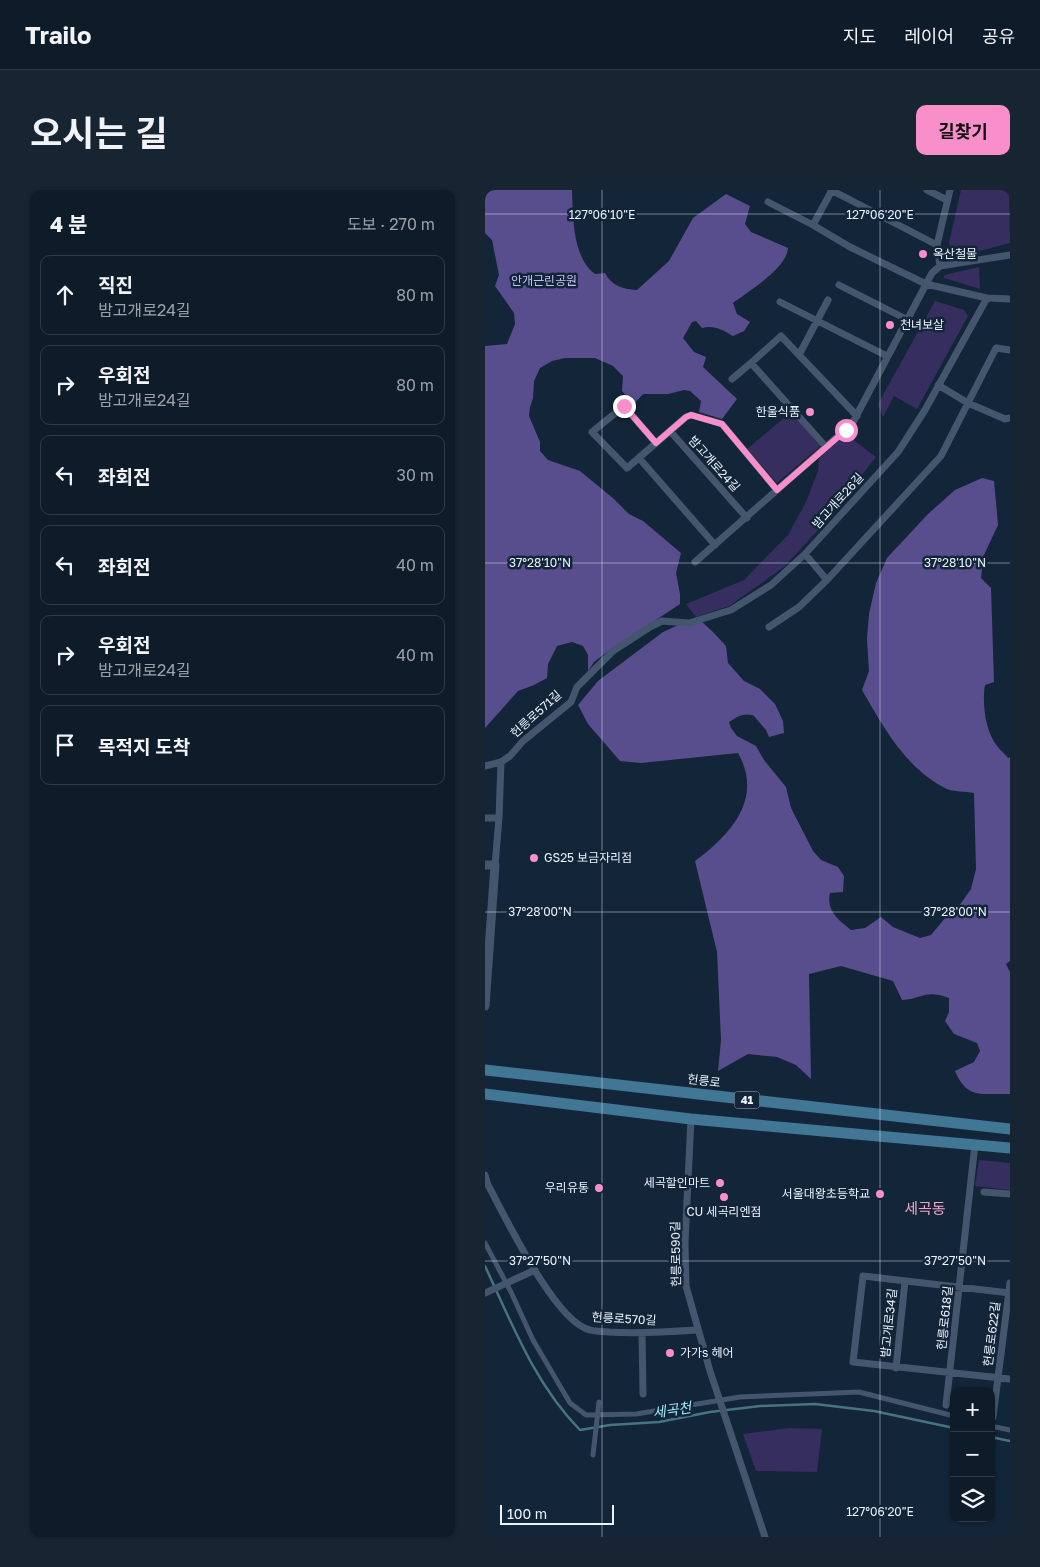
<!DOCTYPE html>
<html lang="ko">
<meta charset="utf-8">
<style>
:root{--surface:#0e1c2a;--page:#172532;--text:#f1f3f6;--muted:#9ba1a8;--line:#2e3a47;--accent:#f98fca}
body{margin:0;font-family:"Golos Text","Noto Sans KR",sans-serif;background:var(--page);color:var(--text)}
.controls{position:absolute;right:15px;bottom:15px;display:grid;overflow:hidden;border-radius:10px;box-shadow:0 1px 4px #0004}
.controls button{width:45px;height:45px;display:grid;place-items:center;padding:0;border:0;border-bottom:1px solid var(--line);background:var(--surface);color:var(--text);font:25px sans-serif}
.scale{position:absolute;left:15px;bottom:12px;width:114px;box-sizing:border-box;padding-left:5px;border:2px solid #eaf3fe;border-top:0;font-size:14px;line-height:18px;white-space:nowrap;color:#eaf3fe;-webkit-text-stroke:4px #132538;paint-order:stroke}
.stop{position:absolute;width:15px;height:15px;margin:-11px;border:4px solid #f98fca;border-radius:50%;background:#fff}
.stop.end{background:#f98fca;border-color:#fff;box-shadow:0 1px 5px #0008}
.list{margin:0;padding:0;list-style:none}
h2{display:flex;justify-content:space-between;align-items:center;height:65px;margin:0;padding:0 20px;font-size:21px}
h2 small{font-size:16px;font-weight:400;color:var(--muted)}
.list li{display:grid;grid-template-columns:32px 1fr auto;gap:15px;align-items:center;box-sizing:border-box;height:80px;margin:0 10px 10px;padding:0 10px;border:1px solid var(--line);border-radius:10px}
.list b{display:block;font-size:19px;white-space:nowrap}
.list p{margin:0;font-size:16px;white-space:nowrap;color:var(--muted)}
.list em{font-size:16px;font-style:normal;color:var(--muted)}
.icon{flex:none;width:28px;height:28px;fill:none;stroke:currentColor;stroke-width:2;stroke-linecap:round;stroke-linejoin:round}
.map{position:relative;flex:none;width:525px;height:1347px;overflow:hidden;border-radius:10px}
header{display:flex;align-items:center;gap:30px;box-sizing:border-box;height:70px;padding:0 25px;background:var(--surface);border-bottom:1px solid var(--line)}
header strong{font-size:24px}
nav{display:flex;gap:28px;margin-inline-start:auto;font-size:18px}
.intro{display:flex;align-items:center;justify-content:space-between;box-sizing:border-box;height:120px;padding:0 30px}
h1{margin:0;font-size:35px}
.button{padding:12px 22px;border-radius:10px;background:var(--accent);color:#111;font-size:18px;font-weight:700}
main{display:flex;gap:30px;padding:0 30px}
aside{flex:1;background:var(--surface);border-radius:10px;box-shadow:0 1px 4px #0004}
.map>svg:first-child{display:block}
.green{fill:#372e60}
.forest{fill:#594e8d}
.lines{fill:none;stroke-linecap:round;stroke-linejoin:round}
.stream{stroke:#46747f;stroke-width:2.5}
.pedestrian{stroke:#43566d;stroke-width:5}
.minor{stroke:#43566d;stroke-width:7}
.tertiary{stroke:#43566d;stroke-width:9}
.primary{stroke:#427695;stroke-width:11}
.route{stroke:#f98fca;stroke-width:6}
.ticks{fill:none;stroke:#eaf3fe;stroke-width:1;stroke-opacity:0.45}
.poi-dot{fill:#f98fca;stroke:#132538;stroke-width:2}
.labels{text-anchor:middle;stroke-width:5;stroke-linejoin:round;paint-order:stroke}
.shield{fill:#132538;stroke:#aab5c3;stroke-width:1}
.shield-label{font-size:11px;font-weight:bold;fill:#eaf3fe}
.poi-label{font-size:12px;fill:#eaf3fe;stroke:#132538;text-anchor:start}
.park-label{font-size:12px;fill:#c6bff7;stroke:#132538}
.street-label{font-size:12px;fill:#eaf3fe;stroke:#132538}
.water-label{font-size:14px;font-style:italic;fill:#9eeafc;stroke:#132538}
.quarter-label{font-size:15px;fill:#eea4cb;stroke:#132538}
.ticks-label{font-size:12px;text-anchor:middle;fill:#eaf3fe;stroke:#132538;stroke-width:5;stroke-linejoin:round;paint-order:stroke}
</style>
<header>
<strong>Trailo</strong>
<nav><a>지도</a><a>레이어</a><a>공유</a></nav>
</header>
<div class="intro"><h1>오시는 길</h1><a class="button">길찾기</a></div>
<main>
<aside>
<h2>4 분<small>도보 · 270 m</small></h2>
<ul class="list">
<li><svg class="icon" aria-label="ahead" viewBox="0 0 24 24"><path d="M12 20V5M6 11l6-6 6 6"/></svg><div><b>직진</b><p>밤고개로24길</p></div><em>80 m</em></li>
<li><svg class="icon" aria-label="right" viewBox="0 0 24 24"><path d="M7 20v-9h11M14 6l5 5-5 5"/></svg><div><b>우회전</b><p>밤고개로24길</p></div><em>80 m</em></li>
<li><svg class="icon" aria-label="left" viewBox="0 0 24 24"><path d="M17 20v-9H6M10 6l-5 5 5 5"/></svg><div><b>좌회전</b></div><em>30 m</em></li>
<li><svg class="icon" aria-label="left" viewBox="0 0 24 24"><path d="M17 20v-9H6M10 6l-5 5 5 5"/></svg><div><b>좌회전</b></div><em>40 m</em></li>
<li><svg class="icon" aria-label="right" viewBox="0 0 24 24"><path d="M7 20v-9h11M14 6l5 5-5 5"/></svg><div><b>우회전</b><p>밤고개로24길</p></div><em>40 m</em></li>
<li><svg class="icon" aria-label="arrive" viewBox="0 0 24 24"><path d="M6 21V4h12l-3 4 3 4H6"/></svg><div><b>목적지 도착</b></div></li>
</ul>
</aside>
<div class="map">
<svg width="525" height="1347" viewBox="0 0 525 1347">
<rect width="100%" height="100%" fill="#132538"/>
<path class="green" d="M476 0H524L525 53 471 67 466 59 464 53Z
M494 77 495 99 459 88V85Z
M450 111 479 120 483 126 432 219 409 206 398 227 393 214Z
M306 222 335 256 292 293 262 259Z
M361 244 391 267 336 337 299 377 244 416 211 427 201 414 259 390 303 345 321 312 333 281 334 268Z
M494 970 525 973V1000L490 996Z
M304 1238 337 1239 332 1282 271 1281 258 1244Z"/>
<path class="forest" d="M0 0H87C88 26 87 67 110 84L120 83C127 96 137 99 152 100L184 71 208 28 241 4 265 16 260 34 266 42 303 58C302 78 263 102 248 113L252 124 265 132 259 141 248 146C238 140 229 135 217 138L211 131 207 132 198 148 209 162 221 167 218 177 252 209 237 229 214 222 216 211 205 201 199 200 183 204H158L149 214 137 201 138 186 128 176 110 168H80L67 171 55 178 49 191 48 208 45 217 44 226 55 252V261L63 270 95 281 129 309 144 324 158 331 196 363 191 383 195 404V414L118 465 109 472 103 481V465L98 456 87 452 72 456 63 474 62 488 49 495 33 501 0 538V156L22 154 30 134 29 123 10 96 14 85 7 50 0 43Z
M497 288 509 291 513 335 498 367 496 388 506 398 509 492 500 495C497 513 500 541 512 556 515 560 520 564 523 568L525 567V771L521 774 525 782V904C497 903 482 910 470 881L489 872 495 861 492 853 469 844 460 831 464 822V808C438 799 439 809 417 810L408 791 356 776 324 784 326 889 311 875 292 867 263 864 233 881 236 850 232 762 210 671C245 645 279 609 253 563L156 573 135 571 103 534 93 515 113 491 178 442 200 432 216 431 228 442 241 456 243 473 259 491 275 499 290 514 298 531 299 543 284 547 281 540 268 525C258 523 253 526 244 532L246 538 252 546 271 556 279 570 301 597 306 618 328 661 336 670 353 677 359 686 358 702 345 703C341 721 354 730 366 740L380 738 396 727 408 737 435 748 446 745 461 727 474 716 486 699 491 679 489 603C480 601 469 602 462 599 421 579 399 538 377 500L384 481 382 449 384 424 391 393 402 368 443 324 470 300Z"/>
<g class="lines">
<path class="stream" d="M0 1076C27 1134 50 1194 95 1240L125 1235 174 1232 225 1222 275 1216 330 1214 389 1221 469 1238
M506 1247 525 1251"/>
<path class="pedestrian" d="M0 1053 26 1102 48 1150 85 1213 101 1225 151 1224 255 1207 374 1202 469 1226
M506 1236 525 1240
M108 1265 114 1212"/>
<path class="minor" d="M346 0 452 55
M442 0 462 10
M283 12 328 35 365 57 441 94 502 108
M328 35 347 0
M455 76 452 55 465 0
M354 95 423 130
M295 112 402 166
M314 165 343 110
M266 173 296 146 372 226
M247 189 266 173 341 257
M453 195 483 213 520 229 525 228
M185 241 262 328
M171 253 142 278 107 242 139 216 171 253 201 227 206 225 237 234 292 300
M154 268 230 355
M320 364 342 390
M210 372 367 234 447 83 455 76 525 65
M284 437 314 417 342 390 456 266 511 158 525 160
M16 572 25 566 38 551 86 512 92 497 128 461 165 437 177 431 204 433 246 420 286 395 320 364 413 262 440 220 502 108 525 109
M0 576 16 572 14 628 10 675
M0 628H14
M206 929 200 1052 201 1096 225 1181 280 1347
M0 985 3 995C21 1028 70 1132 105 1140 111 1142 118 1141 124 1142 154 1144 183 1142 213 1140
M499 1002 525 1004
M0 1103 50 1080
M525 1103 378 1086 368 1172 525 1189
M157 1143 158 1204
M411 1178 420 1091
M461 1215 490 954
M508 1227 525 1093"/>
<path class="tertiary" d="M0 675H10L0 816"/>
<path class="primary" d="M0 880 525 939
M0 904 206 929 525 958"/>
</g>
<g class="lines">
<path class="route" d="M139 216 171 253 201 227 206 225 237 234 292 300 361 240"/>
</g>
<path class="ticks" d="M117 0V1347M395 0V1347M0 24H525M0 373H525M0 722H525M0 1071H525"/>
<g class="poi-dot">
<circle cx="438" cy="64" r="5"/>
<circle cx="405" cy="135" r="5"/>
<circle cx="325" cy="222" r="5"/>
<circle cx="49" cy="668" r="5"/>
<circle cx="235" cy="993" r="5"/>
<circle cx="114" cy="998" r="5"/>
<circle cx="395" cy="1004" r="5"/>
<circle cx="239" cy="1007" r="5"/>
<circle cx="185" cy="1163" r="5"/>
</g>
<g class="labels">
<rect class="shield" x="249.5" y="901.5" width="25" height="17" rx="4"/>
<g class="shield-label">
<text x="262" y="914">41</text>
</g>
<g class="poi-label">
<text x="448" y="68">옥산철물</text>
<text x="415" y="139">천녀보살</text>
<text x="315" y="226" text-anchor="end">한울식품</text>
<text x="59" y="672">GS25 보금자리점</text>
<text x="225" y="997" text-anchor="end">세곡할인마트</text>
<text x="104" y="1002" text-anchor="end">우리유통</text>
<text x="385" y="1008" text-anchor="end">서울대왕초등학교</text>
<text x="239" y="1026" text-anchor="middle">CU 세곡리엔점</text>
<text x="195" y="1167">가가s 헤어</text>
</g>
<g class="park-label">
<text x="59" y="95">안개근린공원</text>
</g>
<g class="street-label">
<text transform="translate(229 274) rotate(48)" y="4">밤고개로24길</text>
<text transform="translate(353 311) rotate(-48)" y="4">밤고개로26길</text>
<text transform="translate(51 524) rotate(-42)" y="4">헌릉로571길</text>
<text transform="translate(219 891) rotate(7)" y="4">헌릉로</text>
<text transform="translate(191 1064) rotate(-91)" y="4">헌릉로590길</text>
<text transform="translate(460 1128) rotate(-84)" y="4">헌릉로618길</text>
<text transform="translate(139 1129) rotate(3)" y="4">헌릉로570길</text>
<text transform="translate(404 1133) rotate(-84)" y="4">밤고개로34길</text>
<text transform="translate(507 1144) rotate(-83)" y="4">헌릉로622길</text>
</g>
<g class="water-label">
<text transform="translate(187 1220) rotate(-8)" y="5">세곡천</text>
</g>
<g class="quarter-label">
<text x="440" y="1024">세곡동</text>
</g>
</g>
<g class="ticks-label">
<text x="117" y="29">127°06'10"E</text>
<text x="395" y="29">127°06'20"E</text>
<text x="55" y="377">37°28'10"N</text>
<text x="470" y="377">37°28'10"N</text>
<text x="55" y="726">37°28'00"N</text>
<text x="470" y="726">37°28'00"N</text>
<text x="55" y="1075">37°27'50"N</text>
<text x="470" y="1075">37°27'50"N</text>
<text x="395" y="1326">127°06'20"E</text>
</g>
</svg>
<div class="controls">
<button>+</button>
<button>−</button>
<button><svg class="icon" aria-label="layers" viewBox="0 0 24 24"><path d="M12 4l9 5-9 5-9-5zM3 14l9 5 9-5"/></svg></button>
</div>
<div class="scale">100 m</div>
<div class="stop" style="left:361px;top:240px"></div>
<div class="stop end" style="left:139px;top:216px"></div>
</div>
</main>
